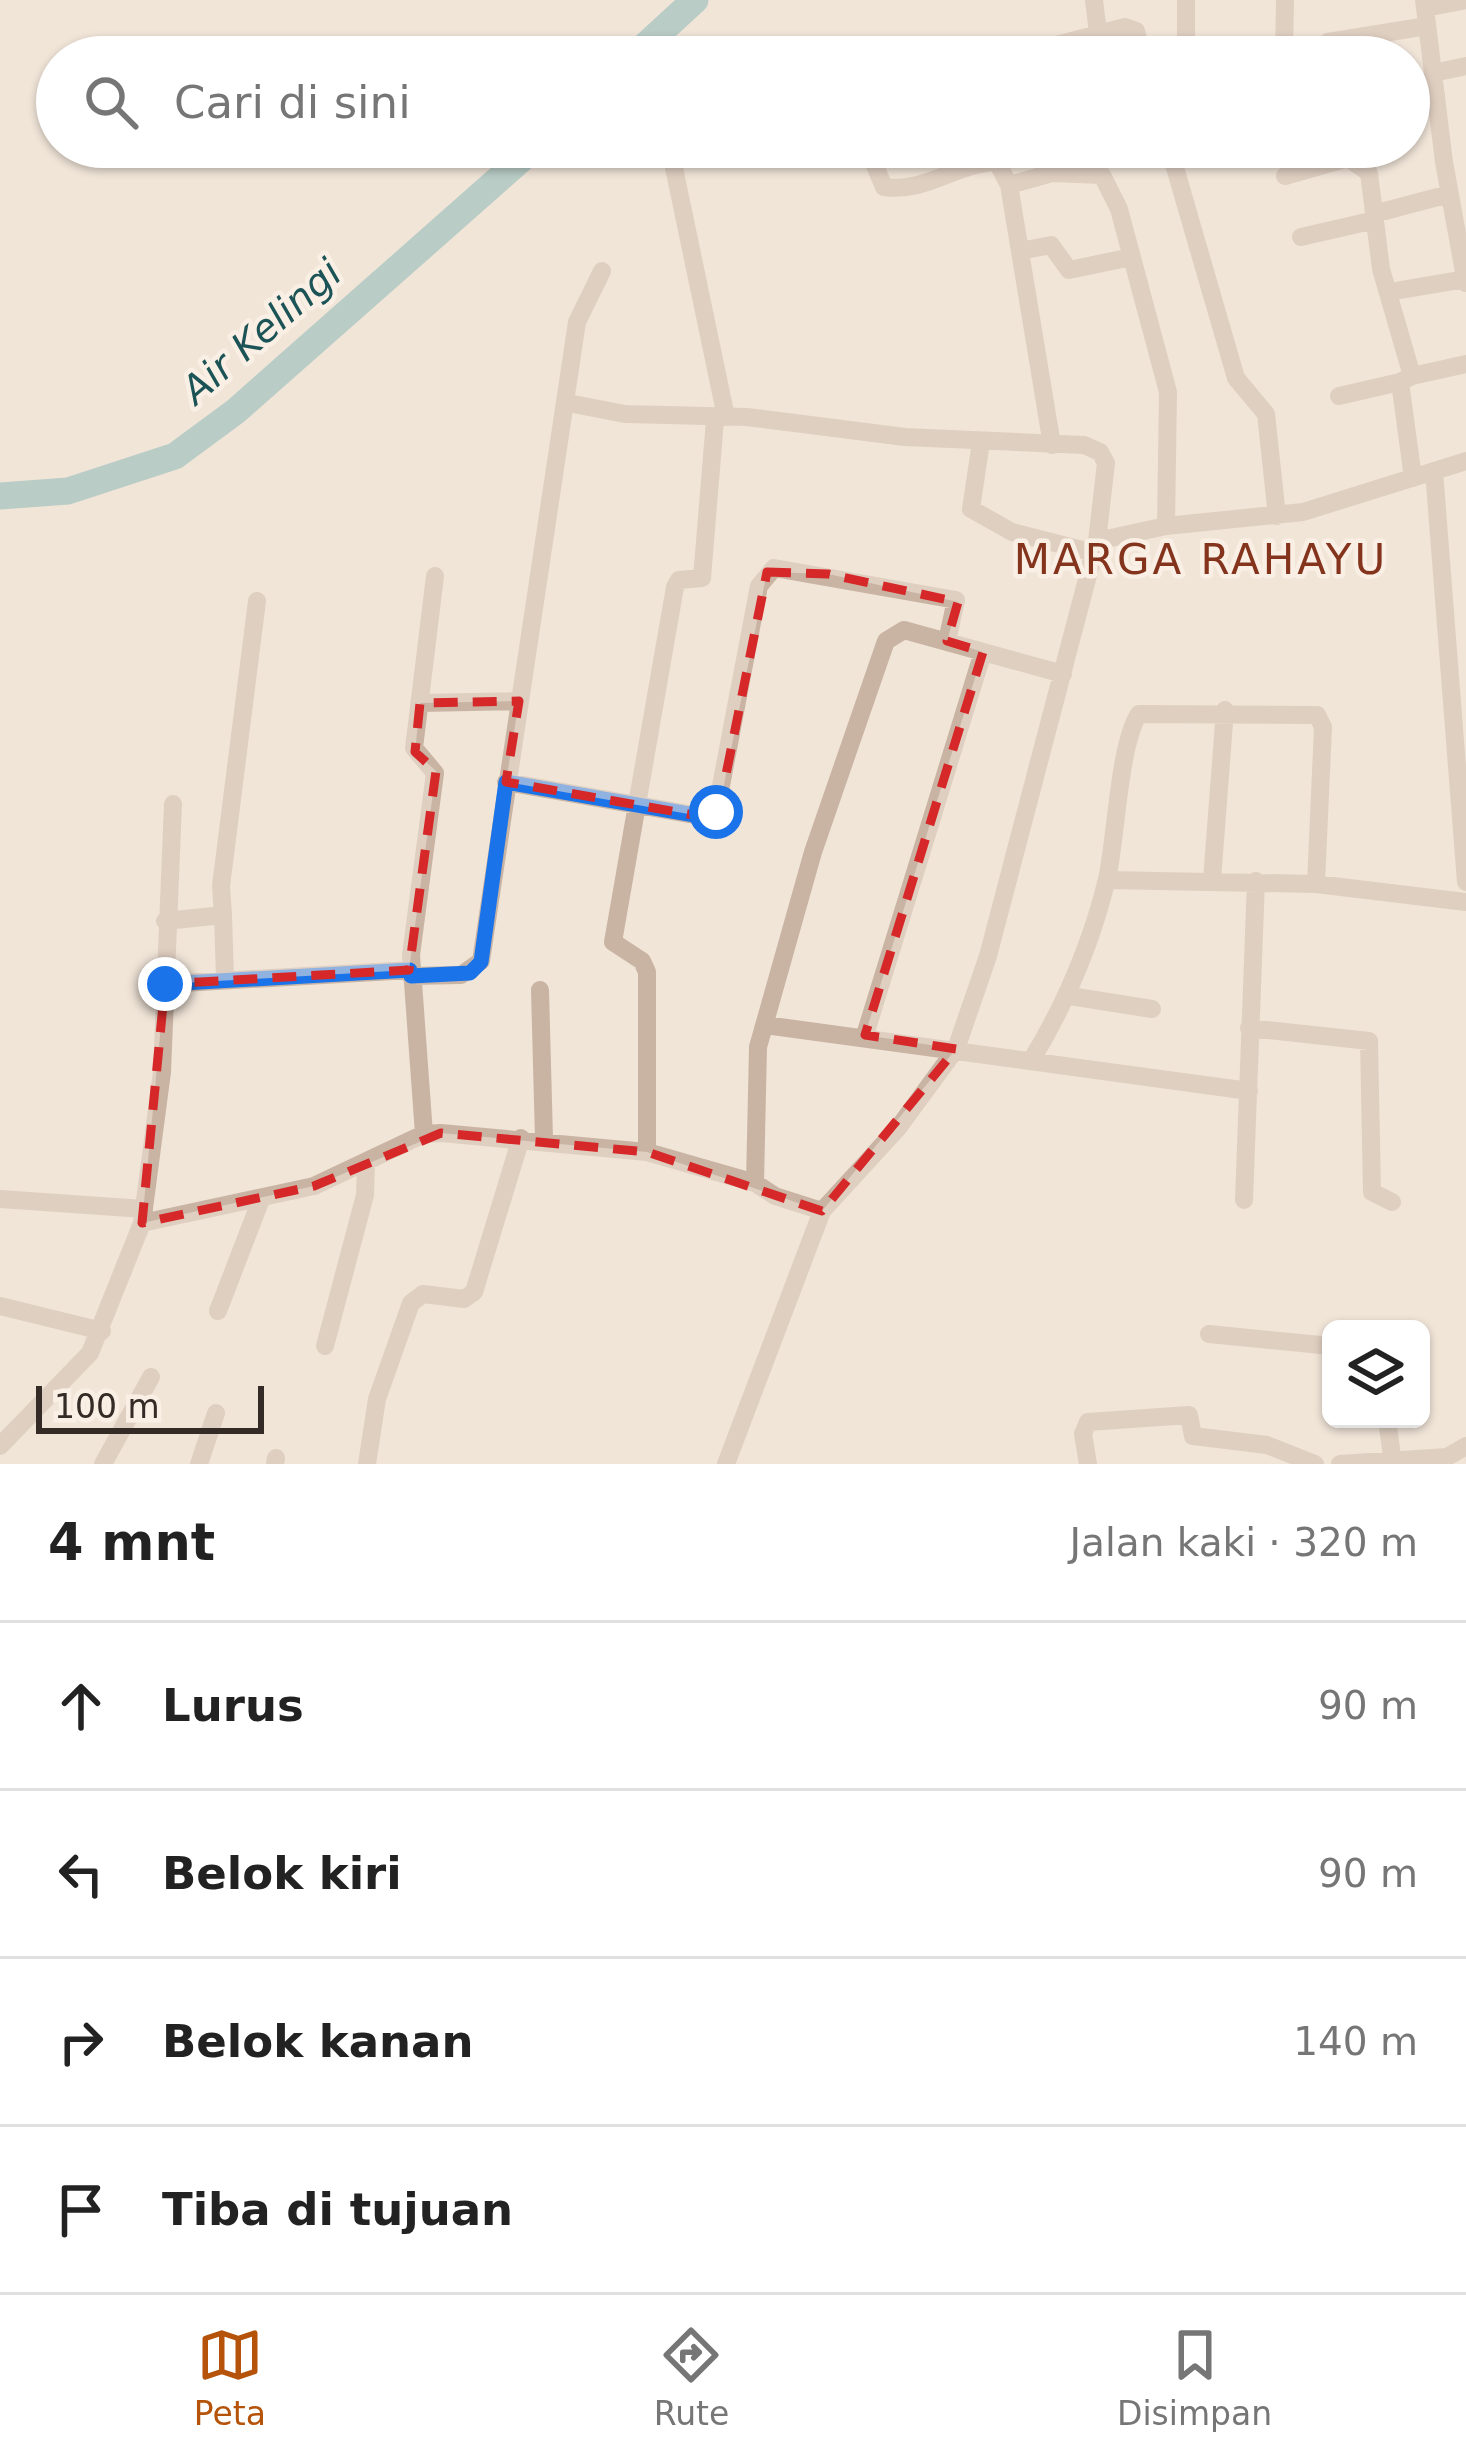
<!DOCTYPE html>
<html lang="id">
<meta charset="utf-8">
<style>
:root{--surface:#fff;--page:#f2f2f2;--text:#222;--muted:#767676;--line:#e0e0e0;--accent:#b45309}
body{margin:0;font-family:"DejaVu Sans",sans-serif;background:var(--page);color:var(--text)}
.controls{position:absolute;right:36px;bottom:36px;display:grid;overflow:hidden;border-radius:18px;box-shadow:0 3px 9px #0004}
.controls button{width:108px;height:108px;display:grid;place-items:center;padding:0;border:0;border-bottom:3px solid var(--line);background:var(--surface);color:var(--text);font:60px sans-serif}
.scale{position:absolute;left:36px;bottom:30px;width:228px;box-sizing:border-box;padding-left:12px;border:6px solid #342a26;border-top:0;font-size:33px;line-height:42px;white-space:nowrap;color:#342a26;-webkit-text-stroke:9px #f9efe4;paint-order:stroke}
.stop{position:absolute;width:36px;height:36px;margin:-27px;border:9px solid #1a73e8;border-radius:50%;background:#fff}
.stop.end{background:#1a73e8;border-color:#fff;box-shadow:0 3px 12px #0008}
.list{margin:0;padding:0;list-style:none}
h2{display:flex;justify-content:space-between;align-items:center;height:156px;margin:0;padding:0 48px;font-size:51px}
h2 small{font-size:39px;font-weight:400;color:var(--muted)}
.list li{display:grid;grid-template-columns:78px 1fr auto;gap:36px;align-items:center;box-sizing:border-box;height:168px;padding:0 48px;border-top:3px solid var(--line)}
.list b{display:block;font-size:45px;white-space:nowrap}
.list em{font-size:39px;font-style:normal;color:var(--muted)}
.icon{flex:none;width:66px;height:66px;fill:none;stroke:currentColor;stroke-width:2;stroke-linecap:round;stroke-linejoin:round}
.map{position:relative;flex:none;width:1466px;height:1464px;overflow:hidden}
.search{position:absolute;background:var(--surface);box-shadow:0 3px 9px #0004;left:36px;right:36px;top:36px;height:132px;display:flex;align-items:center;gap:30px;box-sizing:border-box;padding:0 42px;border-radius:66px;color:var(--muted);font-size:45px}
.sheet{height:828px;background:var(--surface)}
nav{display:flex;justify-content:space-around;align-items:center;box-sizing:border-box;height:168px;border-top:3px solid var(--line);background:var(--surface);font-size:33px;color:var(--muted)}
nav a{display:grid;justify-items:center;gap:6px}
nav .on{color:var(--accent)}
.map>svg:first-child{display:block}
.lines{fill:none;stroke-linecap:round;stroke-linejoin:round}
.river{stroke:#76adaf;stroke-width:27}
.minor{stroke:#c9b4a4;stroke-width:18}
.route{stroke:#1a73e8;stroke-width:15}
.marked{fill:none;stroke:#d62828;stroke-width:9;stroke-dasharray:24 15;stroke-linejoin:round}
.labels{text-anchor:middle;stroke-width:9;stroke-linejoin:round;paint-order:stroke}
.water-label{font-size:39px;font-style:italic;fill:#1b5356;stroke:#f9efe4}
.quarter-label{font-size:42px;letter-spacing:3px;fill:#84341d;stroke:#f9efe4}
</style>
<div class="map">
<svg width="1466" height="1464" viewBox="0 0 1466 1464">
<rect width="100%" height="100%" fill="#f1e5d8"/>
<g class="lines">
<path class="river" d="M633 57 695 0
M0 496 68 491 175 456 236 411 535 147"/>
<path class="minor" d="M1094 0 1098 33
M1186 0V57
M1424 0 1444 162 1466 283
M1425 8 1466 0
M1010 57 1125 27 1136 31 1143 57
M1284 57 1285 0
M1321 57 1328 42 1427 26
M1433 73 1466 66
M1409 100 1436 95
M867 147 884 187C926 193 956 163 997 162L1009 185 1052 445
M1169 147 1236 378 1266 414 1277 516
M673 163 726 417
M1285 176 1348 158 1369 173 1381 269 1412 376 1400 382 1413 478
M1009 185 1052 173 1102 175 1119 209 1168 392 1166 526
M1385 211 1449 194
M1301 237 1375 220
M1020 251 1051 245 1069 270 1132 257
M1389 292 1465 279
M1412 376 1466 364
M1339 396 1400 382
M568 403 625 414 747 417 905 437 1084 445 1100 452 1106 463 1097 541
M981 442 971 509 1012 532 1094 553
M1434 471 1466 882
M420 703 519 701
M506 782 706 817 716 812 759 586 774 568 956 600 947 641
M1107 880 1316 884 1466 902
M1212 880 1225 710
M223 915 225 978
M165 921 223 915 221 886 257 601
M411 976 461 975 481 961 577 322 602 271
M165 984 411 970
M540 990 544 1139
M1070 996 1152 1009
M765 1025 1249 1091
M1249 1028 1369 1041 1372 1192 1392 1202
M865 1035 983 652
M1031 1061C1066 1003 1091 945 1107 879 1116 840 1119 743 1139 714L1317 715 1323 727 1316 884
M424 1134 411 955 435 773 414 748 435 576
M647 1152V972L642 961 613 942 675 587 679 580 702 578 715 420
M755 1183 758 1047 813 852 886 641 904 630 1063 674
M0 1199 144 1209
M1244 1200 1256 881
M142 1223 314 1186 424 1134 441 1133 647 1152 755 1183 775 1196 822 1211
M0 1306 102 1331
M218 1311 260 1202
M1209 1334 1331 1346
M325 1346 365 1195 366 1164
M1387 1419 1393 1464
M0 1446 90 1353 142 1223 162 1072 173 804
M103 1464 151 1377
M199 1464 216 1413
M275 1464 276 1458
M367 1464 377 1399 411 1303 423 1294 464 1299 474 1292 521 1138
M726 1464 822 1211 898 1128 956 1049 988 956 1097 541 1166 526 1303 512 1466 461
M1088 1464 1083 1434 1088 1422 1189 1415 1193 1436 1267 1445 1315 1464
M1340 1464 1447 1457 1466 1446"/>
</g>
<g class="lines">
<path class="route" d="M165 984 410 970 411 976 470 973 481 962 506 782 706 817 716 812"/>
</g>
<path d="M0 0H1466V1464H0ZM767 572 828 574 958 602 947 641 983 652 865 1035 956 1049 822 1211 647 1152 441 1133 314 1186 142 1223 165 984 409 970 436 771 415 752 420 703 519 701 506 782 717 819Z" fill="#f1e5d8" fill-opacity=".55" fill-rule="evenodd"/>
<path class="marked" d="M767 572 828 574 958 602 947 641 983 652 865 1035 956 1049 822 1211 647 1152 441 1133 314 1186 142 1223 165 984 409 970 436 771 415 752 420 703 519 701 506 782 717 819Z"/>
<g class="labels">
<g class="water-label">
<text transform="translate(261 331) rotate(-41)" y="14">Air Kelingi</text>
</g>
<g class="quarter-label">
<text x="1201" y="574">MARGA RAHAYU</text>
</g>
</g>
</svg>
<div class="controls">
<button><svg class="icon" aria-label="layers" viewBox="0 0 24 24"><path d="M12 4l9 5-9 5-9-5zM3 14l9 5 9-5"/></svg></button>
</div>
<div class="scale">100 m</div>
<div class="stop" style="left:716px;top:812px"></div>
<div class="stop end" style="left:165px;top:984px"></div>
<div class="search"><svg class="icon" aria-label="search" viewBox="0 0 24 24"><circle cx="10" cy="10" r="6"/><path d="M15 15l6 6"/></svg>Cari di sini</div>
</div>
<section class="sheet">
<h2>4 mnt<small>Jalan kaki · 320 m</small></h2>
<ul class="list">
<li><svg class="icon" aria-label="ahead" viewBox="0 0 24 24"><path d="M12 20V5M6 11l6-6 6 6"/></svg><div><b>Lurus</b></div><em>90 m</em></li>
<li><svg class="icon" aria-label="left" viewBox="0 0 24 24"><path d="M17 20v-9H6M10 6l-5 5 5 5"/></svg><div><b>Belok kiri</b></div><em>90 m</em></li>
<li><svg class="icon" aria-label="right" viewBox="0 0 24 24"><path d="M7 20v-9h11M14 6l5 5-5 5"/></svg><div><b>Belok kanan</b></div><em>140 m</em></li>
<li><svg class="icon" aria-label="arrive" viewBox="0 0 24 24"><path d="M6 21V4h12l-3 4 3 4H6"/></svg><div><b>Tiba di tujuan</b></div></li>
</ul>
</section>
<nav>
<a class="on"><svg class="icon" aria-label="map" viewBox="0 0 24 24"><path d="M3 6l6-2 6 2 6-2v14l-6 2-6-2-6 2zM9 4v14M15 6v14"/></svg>Peta</a>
<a><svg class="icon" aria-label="directions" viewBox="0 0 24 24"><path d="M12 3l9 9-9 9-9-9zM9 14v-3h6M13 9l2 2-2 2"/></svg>Rute</a>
<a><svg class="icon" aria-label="saved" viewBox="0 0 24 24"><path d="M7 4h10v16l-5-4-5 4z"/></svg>Disimpan</a>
</nav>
